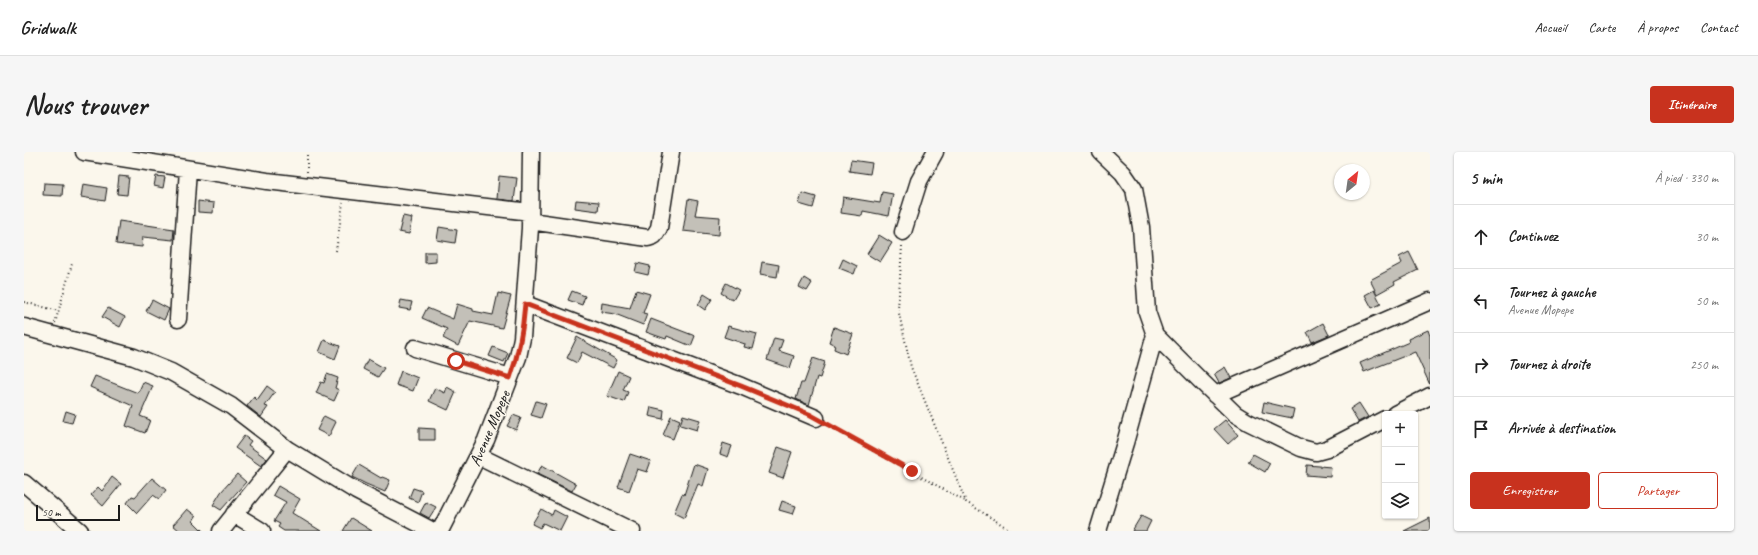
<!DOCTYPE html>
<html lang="fr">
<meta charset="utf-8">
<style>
:root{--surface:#fff;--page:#f6f6f6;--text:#222;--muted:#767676;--line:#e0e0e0;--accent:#c8321e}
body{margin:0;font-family:Caveat,sans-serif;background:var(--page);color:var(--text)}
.controls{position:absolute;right:12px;bottom:12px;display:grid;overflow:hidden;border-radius:4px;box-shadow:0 1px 3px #0004}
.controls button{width:36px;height:36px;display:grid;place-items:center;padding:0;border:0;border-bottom:1px solid var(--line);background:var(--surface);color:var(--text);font:20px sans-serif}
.compass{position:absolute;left:1310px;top:12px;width:36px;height:36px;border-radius:50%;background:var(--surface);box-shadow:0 1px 3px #0004;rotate:29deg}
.scale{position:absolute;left:12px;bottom:10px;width:84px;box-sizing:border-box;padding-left:4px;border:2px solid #1c1c1c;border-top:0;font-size:11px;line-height:14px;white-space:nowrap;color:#1c1c1c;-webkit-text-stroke:3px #fbf7ec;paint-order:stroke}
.stop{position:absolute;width:12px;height:12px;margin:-9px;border:3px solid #c8321e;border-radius:50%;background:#fff}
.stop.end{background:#c8321e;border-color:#fff;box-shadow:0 1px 4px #0008}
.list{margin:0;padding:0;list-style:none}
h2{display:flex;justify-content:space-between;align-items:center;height:52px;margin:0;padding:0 16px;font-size:17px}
h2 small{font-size:13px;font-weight:400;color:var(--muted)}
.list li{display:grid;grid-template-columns:26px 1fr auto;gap:12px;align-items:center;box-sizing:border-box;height:64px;padding:0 16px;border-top:1px solid var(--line)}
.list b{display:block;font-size:15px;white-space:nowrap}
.list p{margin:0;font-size:13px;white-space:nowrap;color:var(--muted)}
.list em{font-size:13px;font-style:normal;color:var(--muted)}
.actions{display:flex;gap:8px;padding:12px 16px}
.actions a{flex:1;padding:9px 0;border:1px solid var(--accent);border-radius:4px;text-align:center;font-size:14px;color:var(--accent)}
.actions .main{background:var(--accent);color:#fff}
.icon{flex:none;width:22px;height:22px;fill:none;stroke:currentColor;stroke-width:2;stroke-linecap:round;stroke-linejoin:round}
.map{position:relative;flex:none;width:1406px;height:379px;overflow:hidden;border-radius:4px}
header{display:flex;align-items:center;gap:24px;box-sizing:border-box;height:56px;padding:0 20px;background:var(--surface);border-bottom:1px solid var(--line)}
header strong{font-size:19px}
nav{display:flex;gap:22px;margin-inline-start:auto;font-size:14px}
.intro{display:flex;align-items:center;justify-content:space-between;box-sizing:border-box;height:96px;padding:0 24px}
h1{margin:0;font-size:28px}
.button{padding:10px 18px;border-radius:4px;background:var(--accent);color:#fff;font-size:14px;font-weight:700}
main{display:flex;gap:24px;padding:0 24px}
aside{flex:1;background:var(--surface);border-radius:4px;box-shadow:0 1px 3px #0004}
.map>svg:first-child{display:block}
.building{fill:#c3c0b8;stroke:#1c1c1c}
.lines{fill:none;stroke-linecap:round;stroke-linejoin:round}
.minor-casing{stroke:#1c1c1c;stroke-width:19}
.path{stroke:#1c1c1c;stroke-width:2;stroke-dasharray:1 3;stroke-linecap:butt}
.minor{stroke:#fbf7ec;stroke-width:16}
.route{stroke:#c8321e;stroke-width:5}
.labels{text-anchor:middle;stroke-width:3;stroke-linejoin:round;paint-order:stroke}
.street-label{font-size:16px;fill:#1c1c1c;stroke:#fbf7ec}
</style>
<header>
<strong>Gridwalk</strong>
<nav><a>Accueil</a><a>Carte</a><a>À propos</a><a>Contact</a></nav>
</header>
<div class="intro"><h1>Nous trouver</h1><a class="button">Itinéraire</a></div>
<main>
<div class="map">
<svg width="1406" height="379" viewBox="0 0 1406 379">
<rect width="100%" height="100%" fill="#fbf7ec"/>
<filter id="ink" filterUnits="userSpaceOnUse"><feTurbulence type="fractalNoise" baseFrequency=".025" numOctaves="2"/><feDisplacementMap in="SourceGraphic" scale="8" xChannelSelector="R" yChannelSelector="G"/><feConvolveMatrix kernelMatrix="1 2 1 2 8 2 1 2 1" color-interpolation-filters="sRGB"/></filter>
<g filter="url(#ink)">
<path class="building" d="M827 8 848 11 846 22 825 19Z
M95 24 105 25 103 43 93 42Z
M132 24 141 25 139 36 130 34Z
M475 24 493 26 490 49 473 47Z
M20 31 39 32 38 44 19 43Z
M59 32 83 36 81 49 57 45Z
M858 40 869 42 865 64 839 59 838 64 817 61 819 45 856 51Z
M778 41 792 45 789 56 775 52Z
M664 47 674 49 671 63 696 65 695 83 659 79Z
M552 48 575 50 574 59 551 56Z
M174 49 190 51 189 61 174 60Z
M379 64 388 66 385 82 375 80Z
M95 69 150 77 149 88 119 85 118 95 92 92Z
M415 75 433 78 431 91 413 88Z
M855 83 868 91 856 110 843 102Z
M401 100H412V110L401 111Z
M1385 100 1394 118 1370 130 1371 132 1353 142 1346 128 1378 111 1375 105Z
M819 107 833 114 830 122 815 116Z
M738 110 755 113 753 125 736 122Z
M613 111 626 114 624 123 611 120Z
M780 126 788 131 783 139 775 135Z
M702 131 715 138 709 148 697 141Z
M612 138 626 142 619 161 623 162 619 173 591 162 577 160 578 151 606 156Z
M1350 138 1357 152 1348 156 1341 143Z
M548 139 561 144 558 153 544 148Z
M474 141 487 144 478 176 446 169 434 194 419 186 423 177 398 166 403 156 429 167 433 152 449 157V159L469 163Z
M680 142 688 147 681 158 674 153Z
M128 148 145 157 140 168 122 159Z
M377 148 388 150 386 158 375 156Z
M84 156 101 165 96 175 78 165Z
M627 167 671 184 667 194 643 184 642 187 622 180Z
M1299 171 1305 183 1288 190 1283 180Z
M704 174 733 182 729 197 720 195 721 192 700 185Z
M810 175 829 182 822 202 810 197 811 193 805 190Z
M1404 178 1406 184V233L1391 200 1340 220 1336 211 1385 190 1384 187Z
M553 185 593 208 589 216 558 200 553 211 543 206Z
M750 186 759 188 755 199 770 204 766 216 743 208Z
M300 188 316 194 311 207 295 200Z
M469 195 484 201 480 210 465 204Z
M789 206 801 210 796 226 793 225 785 253 772 247 777 231H780Z
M344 207 360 216 354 225 339 217Z
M1201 215 1207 226 1195 231 1190 222Z
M377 219 394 226 389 239 372 233Z
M594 219 605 224 599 238 604 240 600 250 583 244Z
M303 222 314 226 311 236 315 238 310 249 292 241 297 230 300 231Z
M71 224 114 241 119 230 129 234 116 264 126 268 121 281 102 274 109 254 66 235Z
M243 234 251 240 241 254 244 255 237 265 223 254 230 245 233 248Z
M423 235 432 240 424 258 405 249 411 236 421 241Z
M512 249 522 252 517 266 507 263Z
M1240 250 1270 257 1268 266 1238 260Z
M1335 251 1344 265 1334 270 1326 257Z
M627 255 640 258 639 267 625 264Z
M42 259 51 262 48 271 39 269Z
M489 263 497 266 492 278 483 274Z
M659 263 676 268 673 278 656 273Z
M300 264 312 270 305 284 293 278Z
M647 264 656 268 649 287 639 283Z
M1201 268 1214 283 1204 292 1190 277Z
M395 276 411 277V288H395Z
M220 284 227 289 224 293 243 307 237 314 211 296Z
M699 291 708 294 704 305 696 302Z
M754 295 768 300 759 326 745 321Z
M606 302 627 309 623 320 613 317 605 339 594 335Z
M1229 302 1246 311 1241 320 1224 310Z
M670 312 684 317 679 334 674 332 660 366 650 361 658 342 660 343Z
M335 313 357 326 358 325 366 328 361 340 342 332 328 325Z
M518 313 552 332 548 339 513 322Z
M1283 313 1307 315 1306 325 1282 323Z
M213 322 222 330 197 358 189 353 197 340Z
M88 325 97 332 79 354 67 343 74 335 78 339Z
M128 326 142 338 135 347 129 343 113 361 103 351 108 344 111 345Z
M254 334 276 347 268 361 297 379H260L254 375 256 372 250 369 262 350 249 343Z
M389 336 398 339 394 350 385 346Z
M758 349 772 354 769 362 755 358Z
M402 350 412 355 405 366 396 361Z
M163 357 172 364 169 369 179 379H156L149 373Z
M517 357 528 363 530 358 543 365 536 379 519 371 516 376 508 372Z
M1117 364 1127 369 1122 379H1108Z
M327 366 348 379H319Z
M1406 366V379H1380Z"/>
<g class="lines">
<defs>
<path id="minor" d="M60 0 243 29 506 60
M1077 0 1099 21 1110 37 1117 75 1123 160 1131 183 1177 229 1211 262 1224 270 1277 296 1292 300 1303 297 1361 267
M506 69 624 86 630 84 635 76 647 0
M879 80 895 29 911 0
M501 152 717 234 792 266
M154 167 164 17
M0 175 110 205 147 220 207 254 263 297 332 339 409 379
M391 196 486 225
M1191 243 1406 149
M1371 262 1406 244
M455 304 608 379
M0 331 56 379
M210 362 238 379
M197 379 263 297
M416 379 462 288 494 205 498 186 506 76 507 0
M1074 379 1101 291 1131 183"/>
</defs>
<use href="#minor" class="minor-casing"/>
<path class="path" d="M283 20V0
M878 94 874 157 887 215 942 350 988 379
M312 99 319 51
M0 150 35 159
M31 171 48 112
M803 273 941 349"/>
<use href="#minor" class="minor"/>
</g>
</g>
<g class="lines" filter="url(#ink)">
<path class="route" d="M432 209 486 226C495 201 499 178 501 152L717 234 785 262 888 319"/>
</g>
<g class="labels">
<g class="street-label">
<text transform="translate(465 276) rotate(-67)" y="6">Avenue Mopepe</text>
</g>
</g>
</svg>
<div class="controls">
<button>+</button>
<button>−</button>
<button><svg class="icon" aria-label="layers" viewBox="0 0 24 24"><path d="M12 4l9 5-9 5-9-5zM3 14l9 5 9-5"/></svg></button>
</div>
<svg class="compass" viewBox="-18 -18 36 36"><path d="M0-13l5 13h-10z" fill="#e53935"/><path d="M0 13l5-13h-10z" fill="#767676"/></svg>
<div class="scale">50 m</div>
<div class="stop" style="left:432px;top:209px"></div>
<div class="stop end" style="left:888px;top:319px"></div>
</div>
<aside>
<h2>5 min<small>À pied · 330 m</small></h2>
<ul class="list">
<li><svg class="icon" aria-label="ahead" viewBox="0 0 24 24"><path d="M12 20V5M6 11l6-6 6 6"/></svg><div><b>Continuez</b></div><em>30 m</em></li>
<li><svg class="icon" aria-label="left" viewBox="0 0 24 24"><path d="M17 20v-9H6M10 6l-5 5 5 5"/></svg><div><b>Tournez à gauche</b><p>Avenue Mopepe</p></div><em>50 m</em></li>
<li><svg class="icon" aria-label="right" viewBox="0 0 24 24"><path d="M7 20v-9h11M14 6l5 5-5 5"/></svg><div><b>Tournez à droite</b></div><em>250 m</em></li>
<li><svg class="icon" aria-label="arrive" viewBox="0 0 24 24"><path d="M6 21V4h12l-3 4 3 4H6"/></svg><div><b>Arrivée à destination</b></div></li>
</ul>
<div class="actions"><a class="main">Enregistrer</a><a>Partager</a></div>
</aside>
</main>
